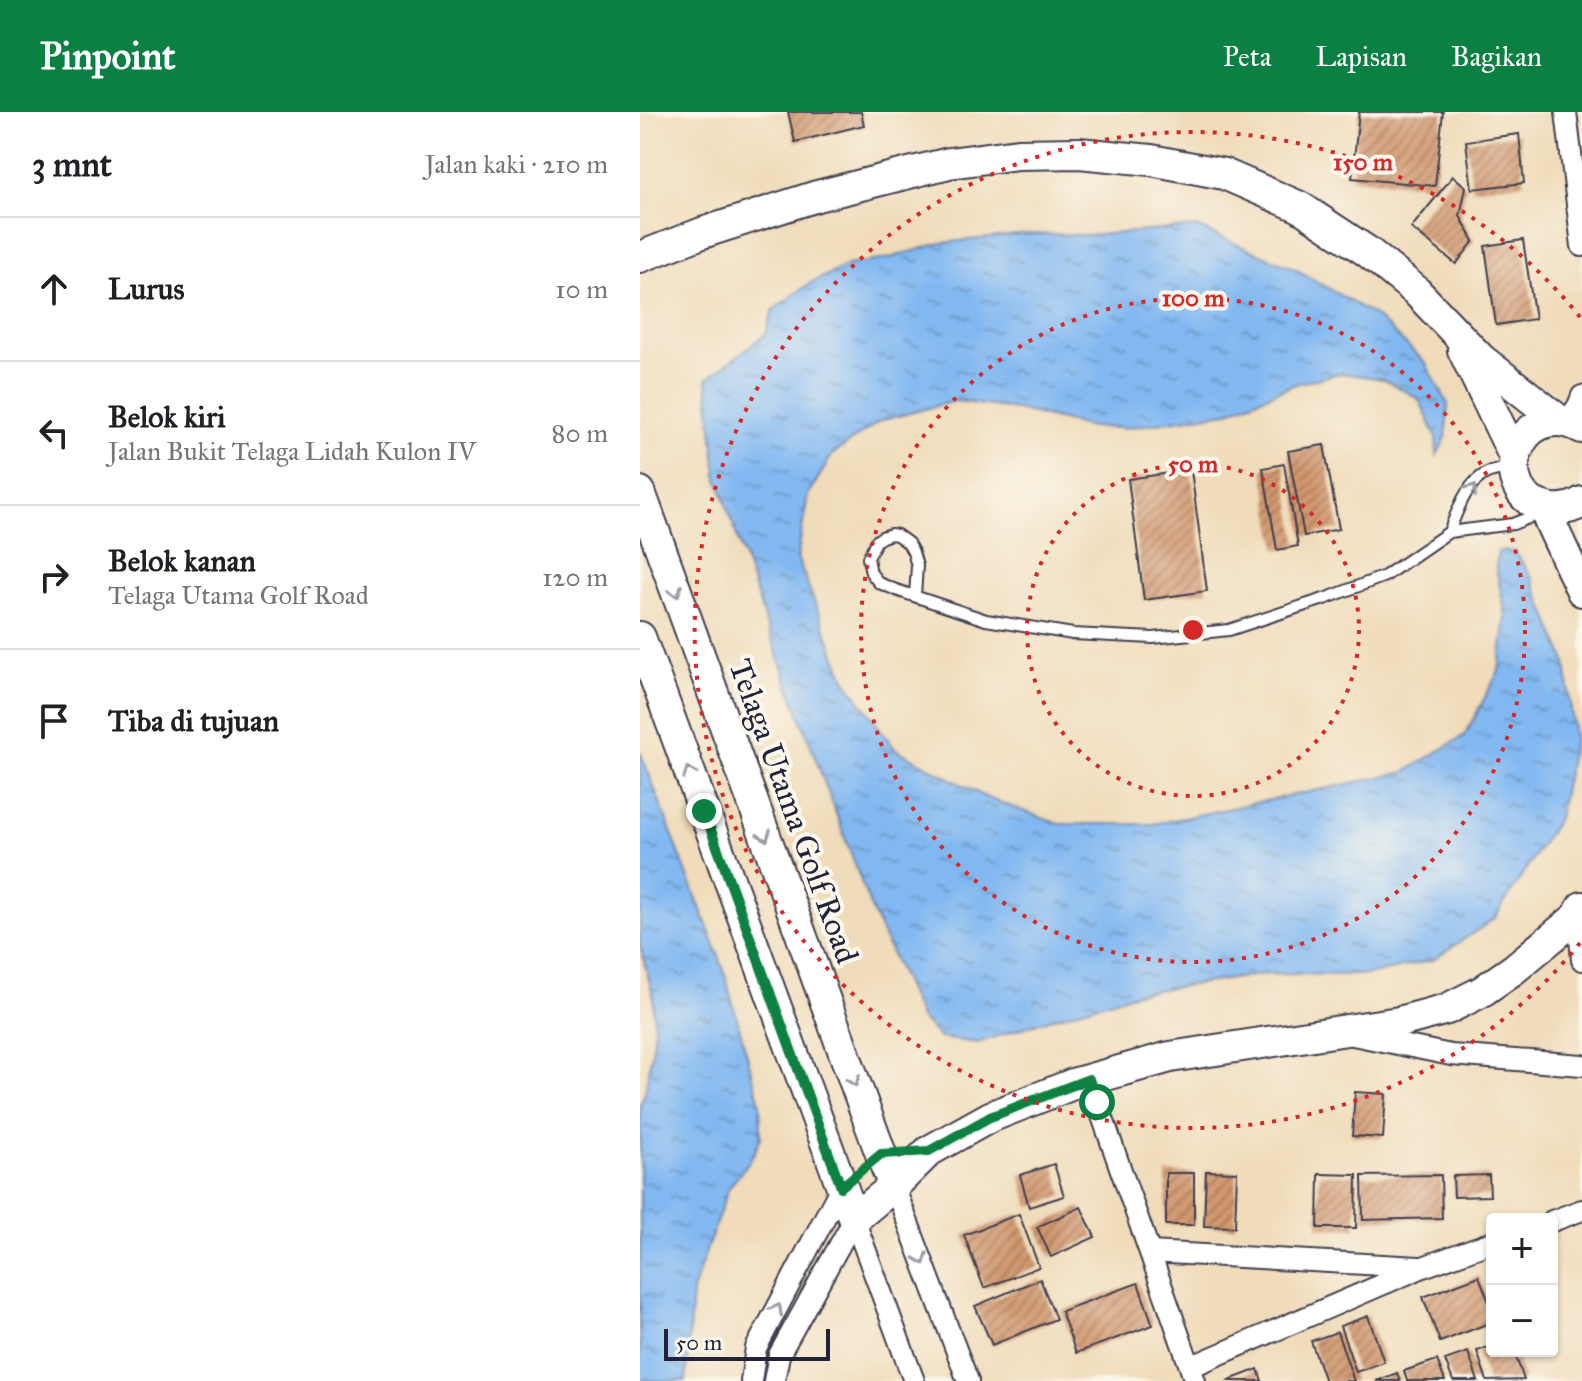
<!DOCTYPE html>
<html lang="id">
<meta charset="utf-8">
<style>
:root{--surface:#fff;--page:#f6f6f6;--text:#202124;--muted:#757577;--line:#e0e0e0;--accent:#0b8043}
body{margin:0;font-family:"IM FELL Great Primer",serif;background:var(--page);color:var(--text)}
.controls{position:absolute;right:24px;bottom:24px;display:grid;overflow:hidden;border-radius:8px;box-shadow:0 2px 6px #0004}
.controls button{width:72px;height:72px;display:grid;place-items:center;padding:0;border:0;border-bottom:2px solid var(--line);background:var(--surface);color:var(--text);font:40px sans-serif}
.scale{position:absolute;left:24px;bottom:20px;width:166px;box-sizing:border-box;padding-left:8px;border:4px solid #22223b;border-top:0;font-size:22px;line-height:28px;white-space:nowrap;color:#22223b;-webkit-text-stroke:6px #fbf7ec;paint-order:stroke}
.stop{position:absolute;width:24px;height:24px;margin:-18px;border:6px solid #0b8043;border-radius:50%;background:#fff}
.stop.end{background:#0b8043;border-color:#fff;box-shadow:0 2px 8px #0008}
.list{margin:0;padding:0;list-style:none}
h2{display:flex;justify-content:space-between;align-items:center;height:104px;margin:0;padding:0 32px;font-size:34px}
h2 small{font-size:26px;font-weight:400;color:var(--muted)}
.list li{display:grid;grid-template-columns:52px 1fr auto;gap:24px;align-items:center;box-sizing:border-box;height:144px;padding:0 32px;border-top:2px solid var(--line)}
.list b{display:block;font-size:30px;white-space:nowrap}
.list p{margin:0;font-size:26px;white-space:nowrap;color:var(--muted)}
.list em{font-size:26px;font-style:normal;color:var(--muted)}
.icon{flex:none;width:44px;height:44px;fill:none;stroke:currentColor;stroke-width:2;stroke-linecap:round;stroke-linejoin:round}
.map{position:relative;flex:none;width:942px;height:1269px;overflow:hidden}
header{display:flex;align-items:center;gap:48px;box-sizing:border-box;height:112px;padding:0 40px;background:var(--accent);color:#fff}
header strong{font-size:38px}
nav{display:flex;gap:44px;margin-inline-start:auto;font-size:28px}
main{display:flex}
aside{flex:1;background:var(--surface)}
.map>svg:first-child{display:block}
.water{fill:url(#water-ripples);stroke:#526d96;stroke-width:2}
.building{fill:url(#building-hatch)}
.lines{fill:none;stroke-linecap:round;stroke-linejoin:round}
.lane-casing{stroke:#413e4e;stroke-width:14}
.street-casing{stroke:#413e4e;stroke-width:24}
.secondary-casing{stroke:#413e4e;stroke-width:34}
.lane{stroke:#fff;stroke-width:10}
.street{stroke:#fff;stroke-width:20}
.secondary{stroke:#fff;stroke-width:30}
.oneway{stroke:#9c9ca7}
.route{stroke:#0b8043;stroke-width:10}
.ring{fill:none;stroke:#d62828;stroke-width:4;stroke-dasharray:4 8}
.labels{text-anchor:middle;stroke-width:8;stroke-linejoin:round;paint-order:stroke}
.street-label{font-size:32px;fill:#22223b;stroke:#fbf7ec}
.centre{fill:#d62828;stroke:#fbf7ec;stroke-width:4}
.ring-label{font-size:24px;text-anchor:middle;font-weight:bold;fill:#d62828;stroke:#fbf7ec;stroke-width:8;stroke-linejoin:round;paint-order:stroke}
</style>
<header>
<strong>Pinpoint</strong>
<nav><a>Peta</a><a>Lapisan</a><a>Bagikan</a></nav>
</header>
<main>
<aside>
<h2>3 mnt<small>Jalan kaki · 210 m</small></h2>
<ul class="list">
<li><svg class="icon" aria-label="ahead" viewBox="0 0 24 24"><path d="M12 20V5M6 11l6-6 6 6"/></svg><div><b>Lurus</b></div><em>10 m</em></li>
<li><svg class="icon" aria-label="left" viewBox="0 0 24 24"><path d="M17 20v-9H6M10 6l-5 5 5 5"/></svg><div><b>Belok kiri</b><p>Jalan Bukit Telaga Lidah Kulon IV</p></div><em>80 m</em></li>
<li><svg class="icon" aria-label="right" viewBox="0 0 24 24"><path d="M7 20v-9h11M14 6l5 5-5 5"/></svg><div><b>Belok kanan</b><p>Telaga Utama Golf Road</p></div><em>120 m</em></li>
<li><svg class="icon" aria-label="arrive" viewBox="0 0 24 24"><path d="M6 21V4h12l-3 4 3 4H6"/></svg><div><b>Tiba di tujuan</b></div></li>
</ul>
</aside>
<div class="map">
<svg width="942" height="1269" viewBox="0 0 942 1269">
<defs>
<pattern id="water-ripples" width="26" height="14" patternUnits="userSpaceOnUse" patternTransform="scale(2)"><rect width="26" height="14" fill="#81b8f1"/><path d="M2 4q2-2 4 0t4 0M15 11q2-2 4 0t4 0" fill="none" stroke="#6995c4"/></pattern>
<pattern id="building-hatch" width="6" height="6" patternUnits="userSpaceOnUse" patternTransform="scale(2)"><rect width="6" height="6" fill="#d1976e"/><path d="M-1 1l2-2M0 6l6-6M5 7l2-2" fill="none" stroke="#a97b5c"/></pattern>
</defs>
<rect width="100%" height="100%" fill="#fbf7ec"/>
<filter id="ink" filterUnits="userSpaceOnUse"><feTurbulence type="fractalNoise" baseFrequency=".0125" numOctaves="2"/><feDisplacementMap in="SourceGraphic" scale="16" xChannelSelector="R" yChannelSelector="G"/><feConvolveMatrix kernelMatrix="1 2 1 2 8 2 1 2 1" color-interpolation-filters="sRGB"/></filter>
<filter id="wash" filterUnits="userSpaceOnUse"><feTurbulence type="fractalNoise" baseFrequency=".006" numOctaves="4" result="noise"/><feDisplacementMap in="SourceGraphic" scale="32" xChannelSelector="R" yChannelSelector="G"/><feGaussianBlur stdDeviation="1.8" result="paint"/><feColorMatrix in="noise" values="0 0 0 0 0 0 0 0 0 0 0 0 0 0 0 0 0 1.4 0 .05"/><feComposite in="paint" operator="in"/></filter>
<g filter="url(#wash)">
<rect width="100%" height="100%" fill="#f0dcba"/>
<path class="water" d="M556 115 654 156 735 204 785 250 808 292 806 326 797 343 796 324 779 287 743 267 701 261 655 272 587 300 484 316 451 315 375 297 315 289 240 309 193 342 168 383 157 446 205 567 255 637 345 685 419 712H514L765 660 825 623 859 559 866 505 856 455 858 439H875L892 466 926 550 934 626 918 706 855 806 793 848 727 863 625 862 496 881 406 908 337 931 300 926 280 906 231 796 126 512 77 364 67 267 126 222 133 198 170 171 208 153 246 147 301 131 387 122 455 123Z
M0 639 83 855 120 991 121 1025 113 1044 88 1077 52 1179 46 1269H0V992L5 980 14 927 13 883 0 834Z"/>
<g id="blocks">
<path class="building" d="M148 0H221L224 13 155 30Z
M719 0H803L795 74 712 66Z
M879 22 884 71 832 77 826 29Z
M813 64 826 75 820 104 834 129 816 152 771 116Z
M883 128 895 207 856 213 845 134Z
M684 333 699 417 664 424 648 339Z
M644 352 658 434 637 438 623 356Z
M551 358 567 479 504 488 488 367Z
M715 980 746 982 743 1026 712 1024Z
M414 1052 424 1084 389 1095 380 1063Z
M566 1059 597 1060 595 1115 564 1114Z
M526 1061H554V1113H526Z
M679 1062 717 1063 716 1116H678Z
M801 1063 802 1106 723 1108 722 1064Z
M849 1063 850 1084 814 1085 813 1064Z
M441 1095 455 1125 411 1145 397 1115Z
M379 1102 399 1155 344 1176 324 1123Z
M839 1164 852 1198V1210L800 1230 783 1185Z
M400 1167 416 1207 352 1233 335 1194Z
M498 1171 513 1213 436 1241 421 1199Z
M728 1204 744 1250 716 1260 700 1214Z
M697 1220 714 1269H685L671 1229Z
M852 1234V1239H874L884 1268 847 1269 837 1239Z
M828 1240 838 1269H813L805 1248Z
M797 1248 805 1269H767L764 1259Z
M618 1257 622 1269H587Z
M757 1261 760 1269H736Z"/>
</g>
</g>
<g filter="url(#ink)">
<use href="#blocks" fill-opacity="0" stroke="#413e4e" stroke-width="2"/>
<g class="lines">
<defs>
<path id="lane" d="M809 420C817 400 826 371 847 361 855 358 865 357 873 355
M275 484 277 454 273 440 268 431 257 423 251 422 242 425 236 429 228 446 231 461 239 471 256 478 346 508 433 522 513 526 589 518 687 486 745 464 809 420 873 412 888 406 897 395"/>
<path id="street" d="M926 0 942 134
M927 310 938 294 942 284
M938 804 942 848
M713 923 811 943 942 953
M449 967 555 1269
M254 1074 328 1269
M214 1107 274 1269
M912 1109 942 1098
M510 1140 779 1155
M550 1255 783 1155 852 1130
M111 1269 116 1236 201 1075
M134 1269 139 1243 214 1107"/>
<path id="secondary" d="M0 145 62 121 177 84 309 51 378 42 439 41 511 48 584 62 660 95 728 140 775 178 841 247 920 309
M823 238 874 344
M942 316C877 281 843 387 912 397 923 398 933 396 942 390
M0 380 241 1042 254 1074
M903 395 942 479
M0 525 214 1107 254 1074 289 1039 350 1005 433 972 530 945 759 910 807 897 841 880 874 857 938 804 942 795"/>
</defs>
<use href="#lane" class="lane-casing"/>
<use href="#street" class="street-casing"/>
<use href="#secondary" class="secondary-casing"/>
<use href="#lane" class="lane"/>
<use href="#street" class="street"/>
<use href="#secondary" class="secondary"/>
</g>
<defs><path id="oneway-chevron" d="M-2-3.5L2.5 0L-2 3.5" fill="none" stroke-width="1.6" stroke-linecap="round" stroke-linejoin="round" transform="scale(2)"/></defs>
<g class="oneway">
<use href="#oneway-chevron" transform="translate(832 377) rotate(-52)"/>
<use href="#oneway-chevron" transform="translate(36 480) rotate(70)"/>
<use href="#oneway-chevron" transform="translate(49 660) rotate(-110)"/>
<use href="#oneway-chevron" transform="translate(125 724) rotate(70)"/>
<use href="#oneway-chevron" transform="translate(214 969) rotate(70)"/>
<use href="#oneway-chevron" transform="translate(282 1147) rotate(69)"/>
<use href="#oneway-chevron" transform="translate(137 1197) rotate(-62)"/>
</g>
</g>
<g class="lines" filter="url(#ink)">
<path class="route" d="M64 699 201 1075 241 1042 289 1039 350 1005 449 967 457 990"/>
</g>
<g class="ring">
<circle cx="553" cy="518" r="166"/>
<circle cx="553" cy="518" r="332"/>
<path d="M940 831A498 498 0 1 1 940 205"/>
</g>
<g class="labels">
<g class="street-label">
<text transform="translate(154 699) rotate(70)" y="11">Telaga Utama Golf Road</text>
</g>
</g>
<circle cx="553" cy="518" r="12" class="centre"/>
<g class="ring-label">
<text x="723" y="58">150 m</text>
<text x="553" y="194">100 m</text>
<text x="553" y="360">50 m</text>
</g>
</svg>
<div class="controls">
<button>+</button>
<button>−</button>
</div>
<div class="scale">50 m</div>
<div class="stop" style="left:457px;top:990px"></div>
<div class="stop end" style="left:64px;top:699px"></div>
</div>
</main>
